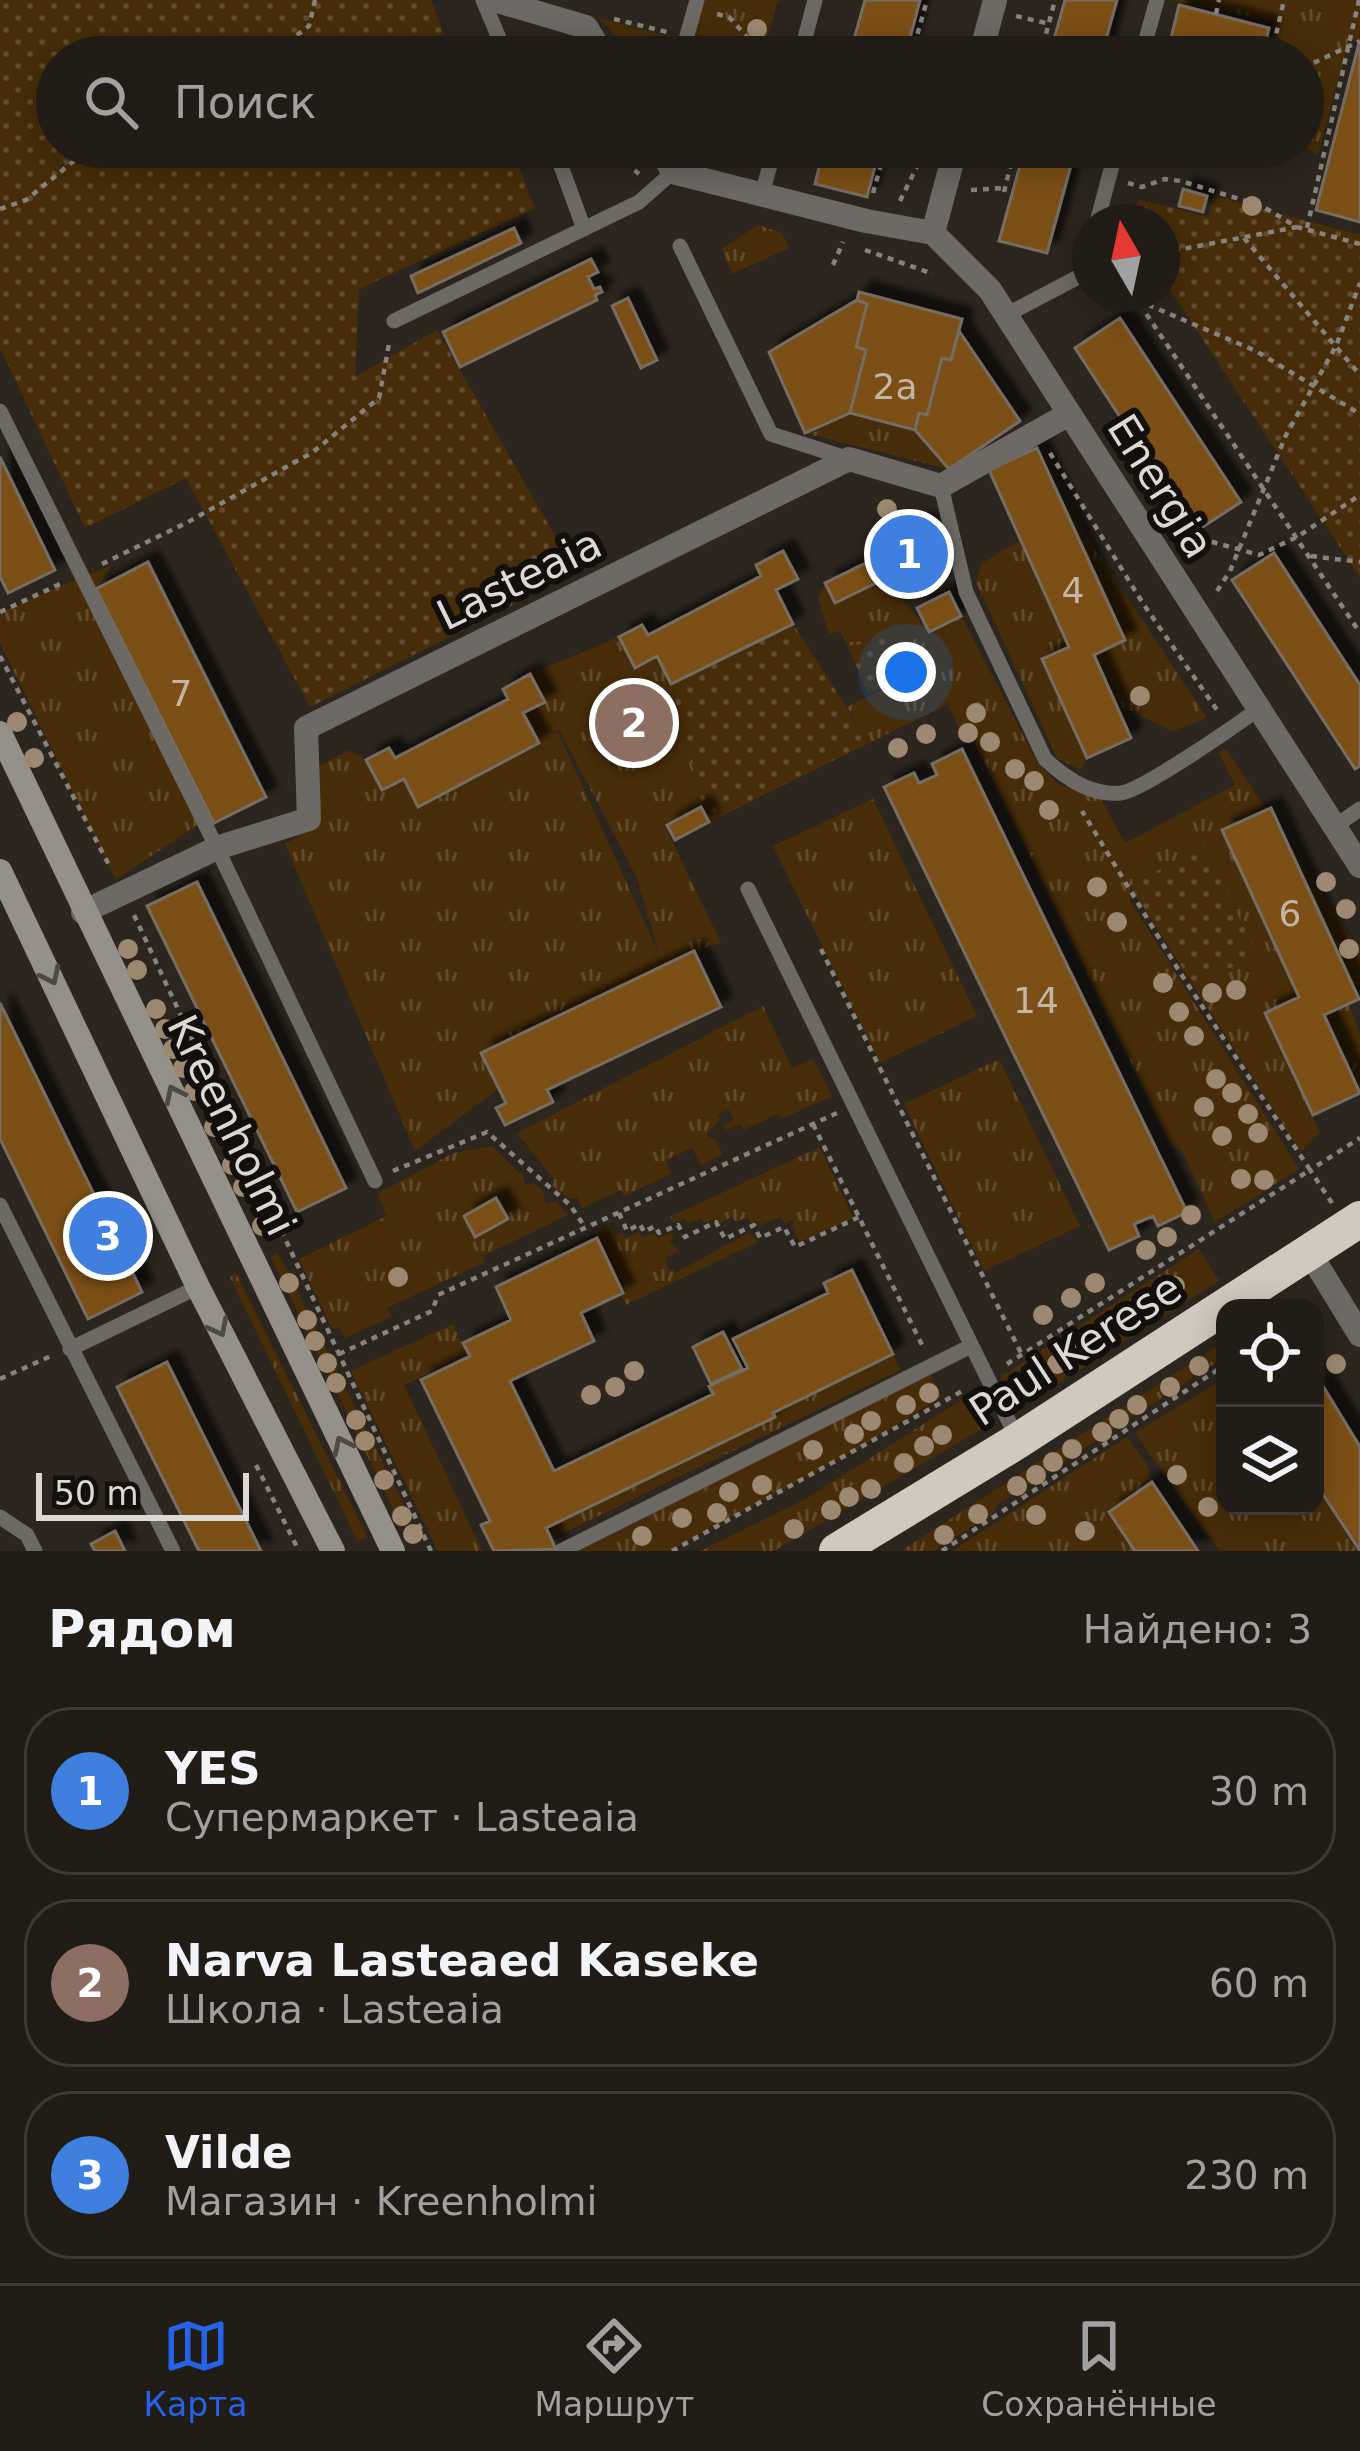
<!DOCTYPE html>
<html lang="ru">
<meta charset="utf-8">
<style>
:root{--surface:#211c16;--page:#2d2923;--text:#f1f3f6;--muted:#a2a1a1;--line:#3e3a35;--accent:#2563eb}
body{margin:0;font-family:"DejaVu Sans",sans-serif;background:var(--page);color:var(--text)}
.controls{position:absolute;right:36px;bottom:36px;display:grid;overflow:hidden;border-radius:24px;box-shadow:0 6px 30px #0003}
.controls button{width:108px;height:108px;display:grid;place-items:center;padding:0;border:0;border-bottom:3px solid var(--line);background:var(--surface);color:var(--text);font:60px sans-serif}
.compass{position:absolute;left:1072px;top:204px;width:108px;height:108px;border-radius:50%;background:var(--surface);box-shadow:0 6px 30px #0003;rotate:351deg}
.scale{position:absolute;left:36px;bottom:30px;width:213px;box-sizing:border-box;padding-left:12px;border:6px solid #ddd8d4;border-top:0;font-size:33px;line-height:42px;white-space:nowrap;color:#ddd8d4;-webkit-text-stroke:9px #120f0c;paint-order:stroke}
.you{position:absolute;left:906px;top:672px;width:42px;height:42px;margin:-30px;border:9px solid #fff;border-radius:50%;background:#1a73e8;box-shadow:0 0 0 18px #1a73e833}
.badge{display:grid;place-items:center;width:78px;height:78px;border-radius:50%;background:var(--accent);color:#fff;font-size:39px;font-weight:700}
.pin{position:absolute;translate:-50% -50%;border:6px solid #fff;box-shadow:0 3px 12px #0006}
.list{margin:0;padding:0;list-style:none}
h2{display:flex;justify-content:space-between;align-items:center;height:156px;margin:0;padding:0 48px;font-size:51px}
h2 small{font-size:39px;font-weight:400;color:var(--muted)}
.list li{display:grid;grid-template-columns:78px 1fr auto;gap:36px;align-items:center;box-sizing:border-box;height:168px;margin:0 24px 24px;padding:0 24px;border:3px solid var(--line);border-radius:48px}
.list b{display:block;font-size:45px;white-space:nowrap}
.list p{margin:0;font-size:39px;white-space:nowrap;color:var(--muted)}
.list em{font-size:39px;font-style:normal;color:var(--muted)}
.icon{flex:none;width:66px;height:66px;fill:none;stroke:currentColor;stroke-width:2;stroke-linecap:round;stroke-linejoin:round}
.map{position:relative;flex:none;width:1360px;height:1551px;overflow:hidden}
.search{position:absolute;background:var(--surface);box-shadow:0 6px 30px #0003;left:36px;right:36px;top:36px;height:132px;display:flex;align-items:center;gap:30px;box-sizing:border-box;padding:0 42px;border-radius:66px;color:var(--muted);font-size:45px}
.sheet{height:732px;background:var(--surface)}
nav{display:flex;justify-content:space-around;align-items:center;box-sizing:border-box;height:168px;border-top:3px solid var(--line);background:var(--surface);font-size:33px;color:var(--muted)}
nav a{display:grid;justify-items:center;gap:6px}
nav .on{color:var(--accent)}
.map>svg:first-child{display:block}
.grass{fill:url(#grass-tufts);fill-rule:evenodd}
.park{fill:url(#park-dots)}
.building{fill:#7b5012;stroke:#766e65;stroke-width:3;filter:url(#shadow)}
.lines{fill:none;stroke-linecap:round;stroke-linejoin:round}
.path{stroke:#89837d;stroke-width:4.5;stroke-dasharray:6 6;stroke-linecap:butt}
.lane{stroke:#6d6a66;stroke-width:15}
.street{stroke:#6d6a66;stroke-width:24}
.secondary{stroke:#95908a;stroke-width:24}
.highway{stroke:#d1c8be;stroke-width:36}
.tree{fill:#9d8972}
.oneway{stroke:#4d4945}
.labels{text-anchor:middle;stroke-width:12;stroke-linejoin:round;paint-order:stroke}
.number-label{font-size:36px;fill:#c4b6a4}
.street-label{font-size:42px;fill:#ddd8d4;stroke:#120f0c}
</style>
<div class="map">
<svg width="1360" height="1551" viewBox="0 0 1360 1551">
<defs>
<pattern id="grass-tufts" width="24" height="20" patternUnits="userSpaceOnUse" patternTransform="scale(3)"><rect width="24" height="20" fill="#472d09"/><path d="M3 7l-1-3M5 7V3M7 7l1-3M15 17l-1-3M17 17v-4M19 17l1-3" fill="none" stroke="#614b2c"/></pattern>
<pattern id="park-dots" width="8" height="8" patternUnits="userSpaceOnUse" patternTransform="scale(3)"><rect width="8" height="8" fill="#472d09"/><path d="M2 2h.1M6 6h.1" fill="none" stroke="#614b2c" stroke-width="1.8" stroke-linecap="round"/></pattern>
<filter id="shadow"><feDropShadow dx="11" dy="-11" stdDeviation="3" flood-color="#0009"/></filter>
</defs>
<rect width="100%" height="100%" fill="#2c261e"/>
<path class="grass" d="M697 0H778L766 44 758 41 754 57H712L701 36 689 31Z
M1170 0H1360V41L1349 39 1318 155 1303 145V57H1266L1275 22Z
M598 18 678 39 673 57H624L610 28Z
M758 225 782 233 789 248 732 274 722 249Z
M850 413 915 430 949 469 805 433Z
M1058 493 1207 718 1173 731 1116 704 1094 655 1124 640Z
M1021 540 1069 647 1087 758 1080 770 1057 758 976 582 981 564Z
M112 565 96 589 210 816 116 880 0 643V612Z
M825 583 836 603 876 583 896 592 929 632 961 616 1038 764 1061 786 1097 792 1125 843 1235 785 1219 753 1226 749 1264 806 1222 831 1299 997 1266 1013 1320 1133 1301 1152 1195 988 1256 953 1203 845 1130 886V901L1299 1169 1215 1222 1182 1151 1171 1145 972 736 964 738 948 704 869 743 847 707 905 678 881 630 848 647 840 631 829 634 818 598Z
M619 637 635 667 657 656 671 684 702 804 664 824 721 943 694 951 482 1053 498 1089 415 1151 285 844 318 825 314 769 349 750 366 760 382 790 404 779 419 807 538 744 523 713 545 702 530 674ZM558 728 637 878 659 954 557 730Z
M873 799 977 1016 880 1063 773 846Z
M1284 836 1360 951V987L1354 989Z
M1349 1004 1360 1035V1093L1324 1015Z
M763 1006 792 1068 813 1059 832 1096 781 1119 778 1114 744 1130 741 1124 726 1130 723 1125 734 1120 729 1110 718 1114 720 1120 707 1134 710 1139 715 1138 723 1155 701 1165 692 1148 666 1160 671 1174 624 1196 621 1190 582 1208 577 1197 569 1199 552 1185 554 1179 517 1133Z
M999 1059 1080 1226 984 1271 904 1104Z
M492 1146 519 1173 522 1172 525 1185 533 1183 544 1192 545 1204 555 1201 568 1215 483 1256 485 1262 387 1308 391 1317 345 1338 339 1327 332 1329 299 1259 387 1216 377 1194 453 1153Z
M820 1147 853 1218 800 1242 792 1225 794 1219 784 1223 781 1216 760 1226 757 1221 751 1224 748 1217 736 1222 732 1217 720 1223 717 1218 704 1223 701 1218 688 1224 685 1218 673 1223 670 1217Z
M610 1224 616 1236 622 1233 625 1238 639 1232 642 1238 654 1233 658 1238 671 1232 674 1238 669 1241 679 1251 665 1258 669 1270 673 1269 676 1273 748 1233 758 1242 626 1305 594 1232Z
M1199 1249 1219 1281 1030 1402 1012 1399 1000 1377Z
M278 1253 409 1515 399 1521 271 1257Z
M236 1273 367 1536 358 1542 230 1277Z
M453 1324 467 1355 404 1385 482 1551H438L351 1371Z
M1225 1341V1357L998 1504 993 1513 934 1551H901Z
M893 1354 900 1370 551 1539 546 1528 775 1417 773 1413Z
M930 1374 941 1397 854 1451 669 1551H579Z
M1225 1378V1506H1315V1482L1357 1551H1220L1135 1433Z
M977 1390 988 1425 774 1551H700L804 1500Z
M1127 1437 1147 1464 1152 1482 1109 1512 1135 1551H952Z"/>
<path class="park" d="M0 0H431L452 57H57V147H511L535 208 359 289 355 377 437 330 576 573 310 707 186 478 85 528 0 348Z
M1214 196 1360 235V577L1162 278V222H1133L1139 199 1208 217Z
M793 624 869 743 711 821 702 804 671 684Z
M881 630 905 679 868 693 848 647Z
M1203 845 1257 953 1195 988 1130 886Z"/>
<path class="building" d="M865 0H920L905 57H849Z
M1065 0H1117L1101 57H1049Z
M1179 5 1269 28 1262 57 1167 55Z
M1359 43H1360V222L1316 210Z
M824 147H880L867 197 815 184Z
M1025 147H1076L1047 253 999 241Z
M1183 189 1207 196 1203 212 1179 206Z
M514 228 521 243 418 293 411 276Z
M591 259 598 272 588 277 594 289 600 287 602 292 595 295 597 300 460 367 443 332Z
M859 292 962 319 951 360 942 358 927 415 919 413 915 430 850 413 866 350 856 347 867 304 857 300Z
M628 298 657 360 641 368 612 306Z
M857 300 867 304 856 347 866 350 850 413 805 433 769 352Z
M1120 318 1241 502 1195 532 1075 348Z
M959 331 1020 421 949 469 915 430 919 413 927 415 942 358 951 360Z
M1037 448 1125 640 1094 655 1131 738 1087 758 1042 659 1069 647 989 470Z
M0 457 55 570 8 593 0 577Z
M925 524 945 571 896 592 876 546Z
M783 551 798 579 776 590 793 624 671 684 657 656 635 668 619 637 642 625 648 635 761 576 756 565Z
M1274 553 1360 685V766L1355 769 1232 580Z
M148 562 266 797 214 823 96 589Z
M866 563 876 583 835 603 825 583Z
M949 592 961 616 929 632 917 608Z
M530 674 545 702 523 713 539 743 418 807 404 779 382 790 366 760 389 748 395 758 508 699 503 689Z
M962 749 1187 1212 1158 1226 1153 1216 1134 1224 1139 1236 1109 1250 884 787 914 773 919 783 937 775 932 764Z
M701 807 709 822 675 840 667 825Z
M1271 808 1359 999 1324 1015 1360 1093 1313 1115 1265 1013 1299 997 1222 830Z
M197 882 346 1188 297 1212 147 906Z
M694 951 721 1007 547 1090 553 1102 505 1125 496 1108 506 1103 481 1053Z
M0 1003 142 1292 88 1319 0 1139Z
M496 1198 508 1219 475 1237 464 1216Z
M597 1238 623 1293 581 1313 594 1341 510 1381 554 1471 713 1394 709 1386 748 1368 733 1339 828 1293 824 1283 852 1270 893 1354 773 1413 775 1417 546 1528 556 1549 494 1551 481 1525 490 1521 421 1380 470 1356 463 1343 511 1320 496 1287Z
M723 1332 742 1369 711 1384 693 1347Z
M167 1362 261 1551H199L117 1387Z
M1315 1373 1360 1447V1551L1315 1482Z
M1152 1482 1198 1551H1135L1109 1512Z
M115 1531 125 1551H95L91 1544Z"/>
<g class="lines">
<path class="path" d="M717 14 729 17 757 48V57
M1216 14 1219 0
M1016 16 1046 23
M614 19 667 32
M555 44 562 57
M268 57 309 26 315 0
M911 57 927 0
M1040 57 1055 0
M1271 57 1284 0
M1303 68 1360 41
M607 147 639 174
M885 152 920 163
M1128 183 1142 187 1165 179 1181 181 1262 206 1297 227 1360 244
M971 190 1005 188
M1004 192 1015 147
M873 193 886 147
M900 201 924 152
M0 209 26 200 91 147
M1307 228 1359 0
M1244 238 1360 375
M865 250 933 274
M1162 253 1297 227
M833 265 843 242
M1133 294 1360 633
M1137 300 1256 351 1360 414
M1050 453 1144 605 1217 710
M1177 532 1259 555 1297 537 1360 495
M1311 556 1360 562
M102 564 188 522 313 452 379 398 389 344
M1217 591 1230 571 1286 435 1336 346 1360 283
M0 612 60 584
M0 656 110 867
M134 915 431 1551
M821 949 1022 1355
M813 1124 922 1345
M393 1171 487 1132 570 1205 585 1227
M1332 1203 1310 1170 1360 1138
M619 1213 627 1231 640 1224 644 1232 655 1226 659 1233 678 1225 685 1237 716 1222 725 1239 754 1225 760 1238 784 1227 795 1247 859 1217
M339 1354 432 1311 438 1295 837 1113
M1007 1364 1310 1170 1181 974 1082 811
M0 1379 53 1355
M256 1465 299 1551
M672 1551 966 1389
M942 1551 1225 1365"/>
<path class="lane" d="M483 0 507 57
M681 57 697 0
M800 57 815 0
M1141 57 1157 0
M554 147 584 229
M762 194 775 147
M1097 222 1117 147
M680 246 771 434 849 459
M1006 315 1082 275 1090 248
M394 321 639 202 673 172
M0 411 217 848 375 1181
M941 486 966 592 1045 759C1065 778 1092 796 1121 793 1143 790 1235 726 1257 710
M1334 827 1360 809
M748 889 1017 1438
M0 1205 173 1551
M70 1349 198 1287
M0 1517 27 1535 35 1551
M561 1551 971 1346"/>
<path class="street" d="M494 0 586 27 604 57
M980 57 995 0
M659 147 673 172 866 221 933 233
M956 147 933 233 990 290 1360 866
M83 912 217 848 309 819 306 728 849 459 941 486 1069 414
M1309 1252 1360 1335"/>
<path class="secondary" d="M0 733 393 1551
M0 871 198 1287 333 1551"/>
<path class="highway" d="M837 1551 1019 1440 1360 1219"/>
</g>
<g class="tree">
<circle cx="757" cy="29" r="10"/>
<circle cx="1252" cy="206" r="10"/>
<circle cx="887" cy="509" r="10"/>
<circle cx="1140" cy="696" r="10"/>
<circle cx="976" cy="713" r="10"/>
<circle cx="17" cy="722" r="10"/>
<circle cx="968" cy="733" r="10"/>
<circle cx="926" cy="734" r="10"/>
<circle cx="990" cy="742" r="10"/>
<circle cx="898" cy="748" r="10"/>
<circle cx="34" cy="758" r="10"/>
<circle cx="1015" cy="769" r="10"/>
<circle cx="1034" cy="781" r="10"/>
<circle cx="1049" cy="810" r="10"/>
<circle cx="1326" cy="882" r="10"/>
<circle cx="1097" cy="887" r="10"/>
<circle cx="1346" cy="909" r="10"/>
<circle cx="1117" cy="922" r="10"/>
<circle cx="128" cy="949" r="10"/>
<circle cx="1349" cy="949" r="10"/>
<circle cx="137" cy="970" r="10"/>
<circle cx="1163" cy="983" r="10"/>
<circle cx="1236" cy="990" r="10"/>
<circle cx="1212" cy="993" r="10"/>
<circle cx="156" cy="1009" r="10"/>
<circle cx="1179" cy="1012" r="10"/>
<circle cx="165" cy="1029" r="10"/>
<circle cx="1194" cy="1036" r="10"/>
<circle cx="173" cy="1049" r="10"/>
<circle cx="183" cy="1068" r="10"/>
<circle cx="1216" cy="1079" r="10"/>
<circle cx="194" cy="1091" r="10"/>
<circle cx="1232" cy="1093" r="10"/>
<circle cx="1204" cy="1107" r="10"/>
<circle cx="1248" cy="1114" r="10"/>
<circle cx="214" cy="1127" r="10"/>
<circle cx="1258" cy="1133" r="10"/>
<circle cx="1222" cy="1136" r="10"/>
<circle cx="232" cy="1165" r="10"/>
<circle cx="1241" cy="1179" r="10"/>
<circle cx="1264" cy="1180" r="10"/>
<circle cx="243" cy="1187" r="10"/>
<circle cx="1191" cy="1215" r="10"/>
<circle cx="262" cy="1226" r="10"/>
<circle cx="1167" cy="1237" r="10"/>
<circle cx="1146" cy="1250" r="10"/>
<circle cx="398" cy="1277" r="10"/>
<circle cx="289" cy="1283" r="10"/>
<circle cx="1095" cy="1283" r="10"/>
<circle cx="1175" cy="1286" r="10"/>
<circle cx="1071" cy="1298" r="10"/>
<circle cx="1155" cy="1299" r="10"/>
<circle cx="1134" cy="1314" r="10"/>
<circle cx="1043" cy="1315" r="10"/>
<circle cx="307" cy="1320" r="10"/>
<circle cx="1104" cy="1331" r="10"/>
<circle cx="315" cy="1341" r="10"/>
<circle cx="1078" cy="1346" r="10"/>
<circle cx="327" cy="1363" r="10"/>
<circle cx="1057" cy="1364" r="10"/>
<circle cx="1336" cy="1364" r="10"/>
<circle cx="1199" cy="1366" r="10"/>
<circle cx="634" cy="1371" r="10"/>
<circle cx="1031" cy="1380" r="10"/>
<circle cx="336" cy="1383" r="10"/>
<circle cx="615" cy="1387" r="10"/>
<circle cx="1170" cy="1387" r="10"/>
<circle cx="929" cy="1393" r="10"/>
<circle cx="591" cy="1395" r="10"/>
<circle cx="906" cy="1405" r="10"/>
<circle cx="1137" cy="1405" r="10"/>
<circle cx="1119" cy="1419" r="10"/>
<circle cx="356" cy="1420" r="10"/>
<circle cx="871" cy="1421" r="10"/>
<circle cx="1102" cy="1432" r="10"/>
<circle cx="854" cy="1434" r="10"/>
<circle cx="942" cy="1435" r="10"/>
<circle cx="365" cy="1441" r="10"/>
<circle cx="924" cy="1446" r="10"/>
<circle cx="1072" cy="1449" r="10"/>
<circle cx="813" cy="1450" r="10"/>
<circle cx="1053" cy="1462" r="10"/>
<circle cx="904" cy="1463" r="10"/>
<circle cx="1036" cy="1475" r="10"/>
<circle cx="1177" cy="1475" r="10"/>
<circle cx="384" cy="1480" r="10"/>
<circle cx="762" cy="1485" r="10"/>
<circle cx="1017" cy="1486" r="10"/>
<circle cx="871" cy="1489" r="10"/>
<circle cx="729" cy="1492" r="10"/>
<circle cx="849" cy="1497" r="10"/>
<circle cx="1208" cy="1507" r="10"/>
<circle cx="831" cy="1510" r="10"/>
<circle cx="717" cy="1513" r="10"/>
<circle cx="978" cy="1514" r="10"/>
<circle cx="1036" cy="1515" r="10"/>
<circle cx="402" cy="1516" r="10"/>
<circle cx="682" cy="1518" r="10"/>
<circle cx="794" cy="1529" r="10"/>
<circle cx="1085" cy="1531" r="10"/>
<circle cx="413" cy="1534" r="10"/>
<circle cx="944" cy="1535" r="10"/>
<circle cx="642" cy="1536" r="10"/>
</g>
<defs><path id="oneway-chevron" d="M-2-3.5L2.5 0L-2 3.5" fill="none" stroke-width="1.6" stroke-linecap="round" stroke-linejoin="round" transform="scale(3)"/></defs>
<g class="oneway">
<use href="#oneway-chevron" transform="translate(51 976) rotate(64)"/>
<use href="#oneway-chevron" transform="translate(174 1094) rotate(-116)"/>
<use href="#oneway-chevron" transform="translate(219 1328) rotate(63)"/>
<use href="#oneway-chevron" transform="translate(342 1445) rotate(-116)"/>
</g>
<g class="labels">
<g class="number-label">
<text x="895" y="399">2a</text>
<text x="1073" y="603">4</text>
<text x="181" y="706">7</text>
<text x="1290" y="926">6</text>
<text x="1036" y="1013">14</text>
</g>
<g class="street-label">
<text transform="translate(1161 486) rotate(58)" y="15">Energia</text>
<text transform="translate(519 579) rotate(-26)" y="15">Lasteaia</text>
<text transform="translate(232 1125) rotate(64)" y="15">Kreenholmi</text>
<text transform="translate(1075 1349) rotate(-33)" y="15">Paul Kerese</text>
</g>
</g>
</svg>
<div class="controls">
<button><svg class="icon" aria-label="locate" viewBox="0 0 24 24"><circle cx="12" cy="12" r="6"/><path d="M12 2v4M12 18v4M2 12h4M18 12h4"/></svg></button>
<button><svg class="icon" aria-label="layers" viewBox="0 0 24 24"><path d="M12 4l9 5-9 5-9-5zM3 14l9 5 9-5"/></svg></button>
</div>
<svg class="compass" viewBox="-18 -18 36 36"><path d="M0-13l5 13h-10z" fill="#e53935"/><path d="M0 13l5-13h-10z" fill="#a2a1a1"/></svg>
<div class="scale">50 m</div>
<div class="you"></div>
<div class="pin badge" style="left:909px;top:554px;background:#3f7fe0">1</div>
<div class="pin badge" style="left:634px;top:723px;background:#8d6e63">2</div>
<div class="pin badge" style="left:108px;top:1236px;background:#3f7fe0">3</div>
<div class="search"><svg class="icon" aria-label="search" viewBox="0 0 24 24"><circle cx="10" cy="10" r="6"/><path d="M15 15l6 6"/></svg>Поиск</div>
</div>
<section class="sheet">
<h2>Рядом<small>Найдено: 3</small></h2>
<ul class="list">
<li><span class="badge" style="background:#3f7fe0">1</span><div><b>YES</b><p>Супермаркет · Lasteaia</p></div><em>30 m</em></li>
<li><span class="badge" style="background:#8d6e63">2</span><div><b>Narva Lasteaed Kaseke</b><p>Школа · Lasteaia</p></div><em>60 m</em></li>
<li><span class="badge" style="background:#3f7fe0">3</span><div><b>Vilde</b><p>Магазин · Kreenholmi</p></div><em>230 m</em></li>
</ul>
</section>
<nav>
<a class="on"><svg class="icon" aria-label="map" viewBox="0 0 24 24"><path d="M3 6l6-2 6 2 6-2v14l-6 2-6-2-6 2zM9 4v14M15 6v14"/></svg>Карта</a>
<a><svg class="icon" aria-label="directions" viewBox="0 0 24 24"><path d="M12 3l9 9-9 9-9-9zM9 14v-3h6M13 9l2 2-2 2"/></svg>Маршрут</a>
<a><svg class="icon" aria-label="saved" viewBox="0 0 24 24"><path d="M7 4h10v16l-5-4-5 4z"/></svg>Сохранённые</a>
</nav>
